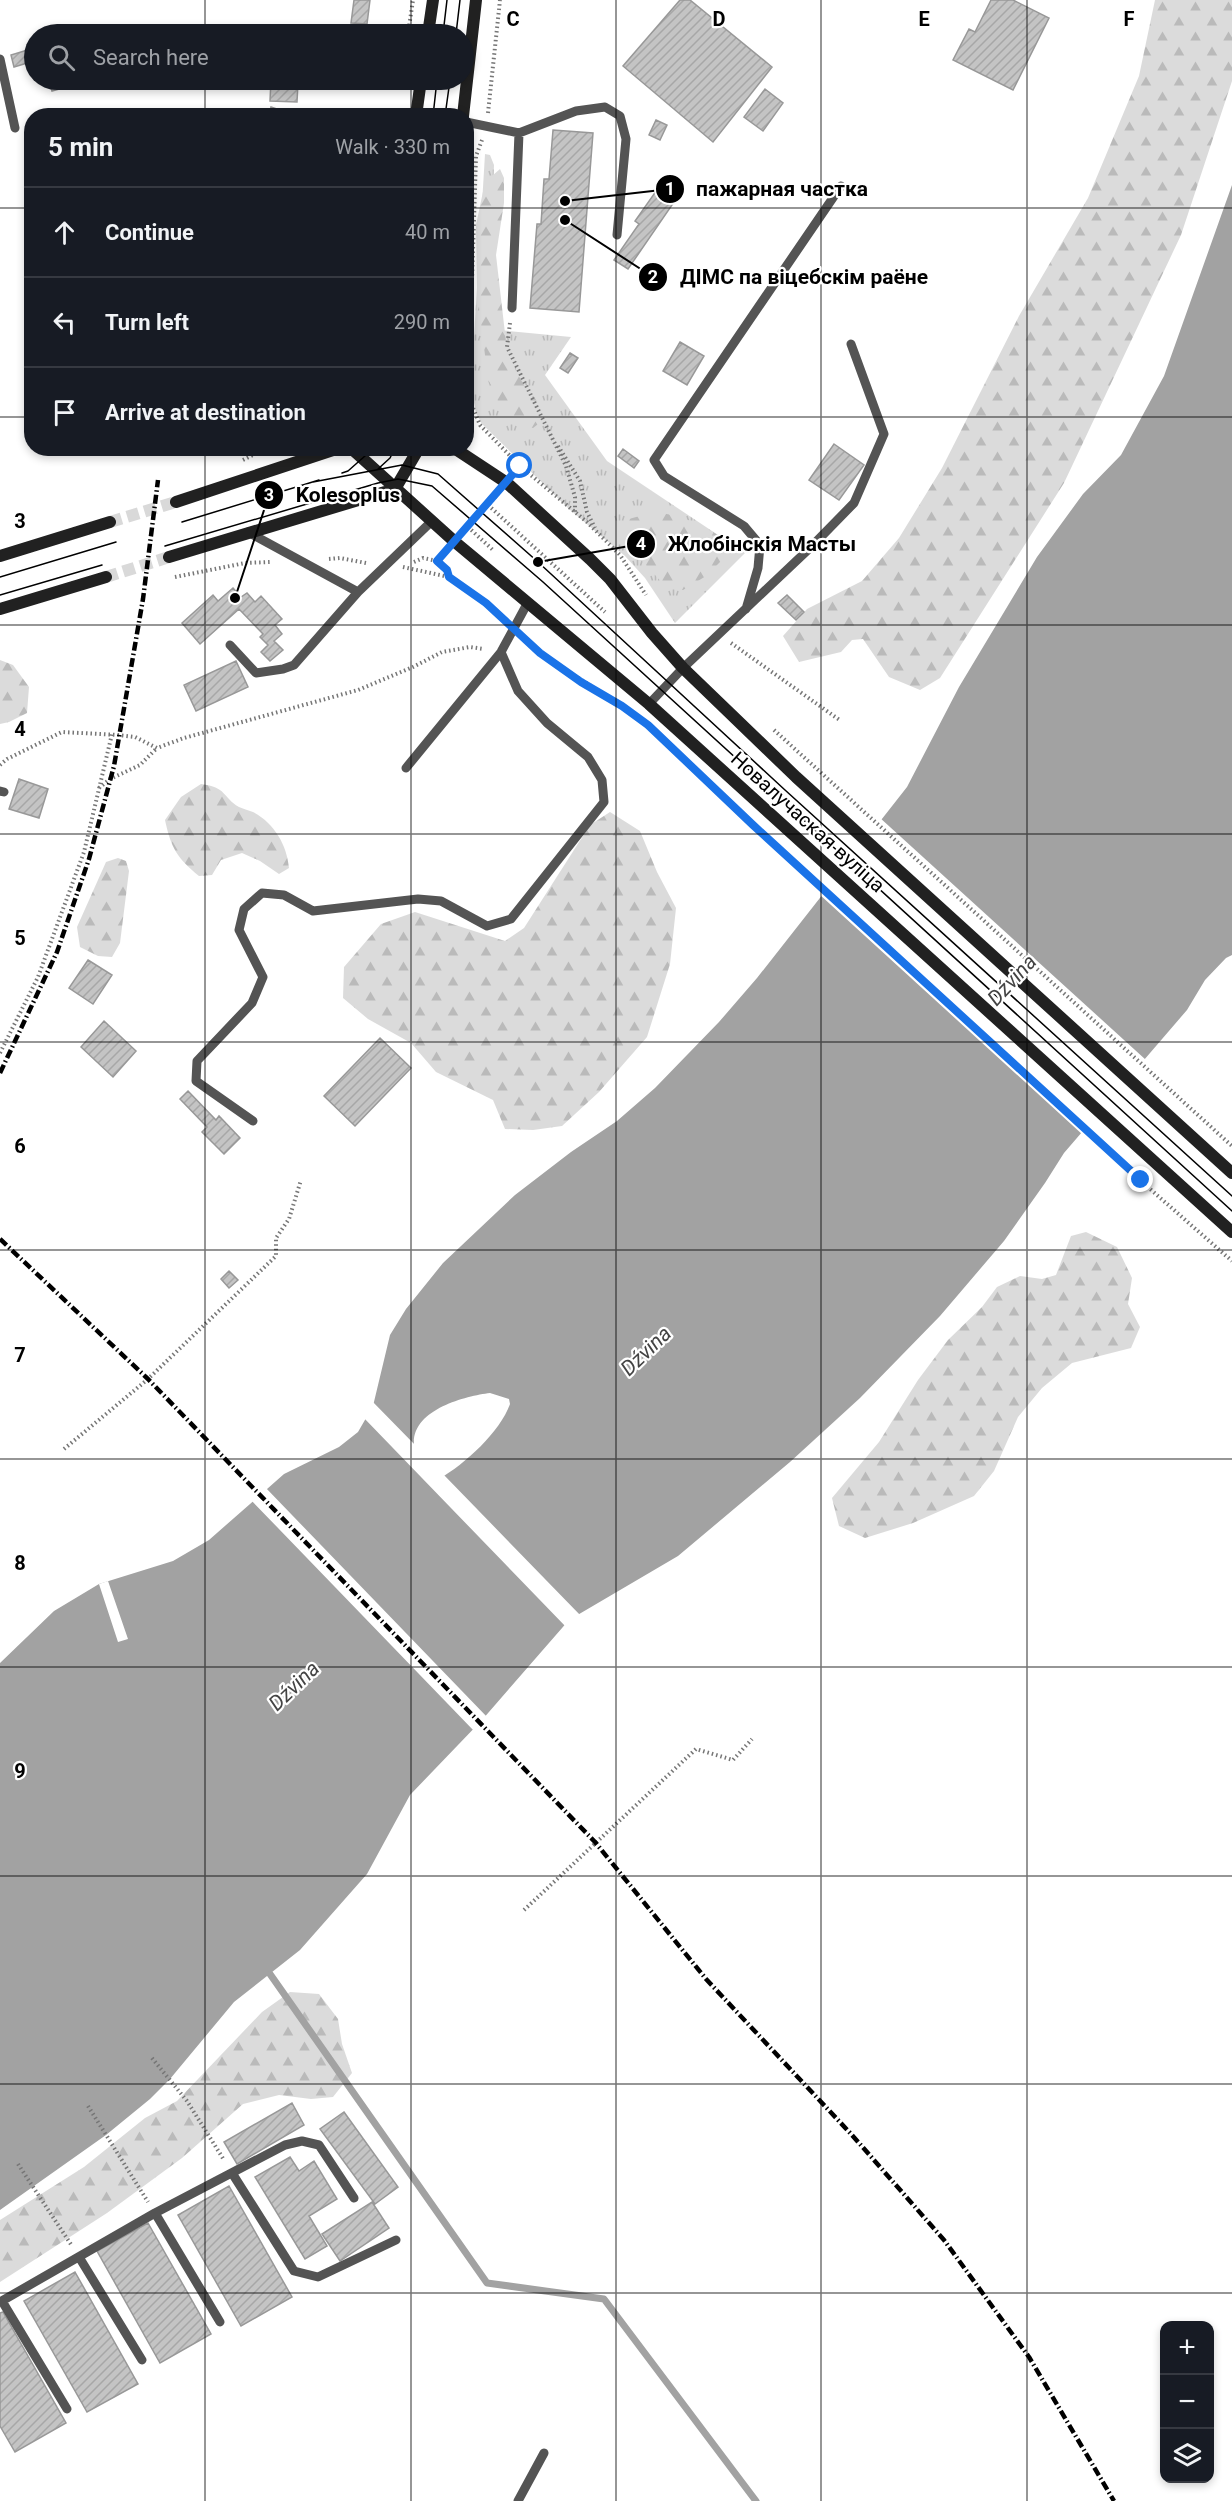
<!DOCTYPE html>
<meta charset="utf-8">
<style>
:root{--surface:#171b24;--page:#242831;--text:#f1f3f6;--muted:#9ea1a6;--line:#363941}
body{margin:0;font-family:Roboto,sans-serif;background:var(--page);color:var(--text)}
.controls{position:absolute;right:18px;bottom:18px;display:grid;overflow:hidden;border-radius:12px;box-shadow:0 3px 9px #0003}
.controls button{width:54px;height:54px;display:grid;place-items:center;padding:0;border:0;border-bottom:2px solid var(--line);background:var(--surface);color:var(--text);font:30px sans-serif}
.stop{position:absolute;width:18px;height:18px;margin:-14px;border:4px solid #1a73e8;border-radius:50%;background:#fff}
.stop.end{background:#1a73e8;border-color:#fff;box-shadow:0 2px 6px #0008}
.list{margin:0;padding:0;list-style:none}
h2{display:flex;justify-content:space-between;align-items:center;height:78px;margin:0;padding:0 24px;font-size:26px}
h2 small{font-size:20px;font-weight:400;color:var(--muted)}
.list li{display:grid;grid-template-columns:39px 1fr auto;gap:18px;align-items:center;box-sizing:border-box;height:90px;padding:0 24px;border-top:2px solid var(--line)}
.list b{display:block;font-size:22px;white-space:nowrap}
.list em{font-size:20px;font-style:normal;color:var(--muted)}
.icon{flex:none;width:33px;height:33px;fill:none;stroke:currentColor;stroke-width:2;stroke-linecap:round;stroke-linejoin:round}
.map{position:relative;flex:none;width:1232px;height:2501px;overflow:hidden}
.search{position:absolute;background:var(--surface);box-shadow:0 3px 9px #0003;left:24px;top:24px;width:450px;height:66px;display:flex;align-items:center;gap:15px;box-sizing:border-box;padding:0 21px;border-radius:33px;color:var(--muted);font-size:22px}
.panel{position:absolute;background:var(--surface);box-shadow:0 3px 9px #0003;left:24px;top:108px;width:450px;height:348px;border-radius:24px}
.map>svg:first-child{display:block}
.grass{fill:url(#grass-tufts)}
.forest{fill:url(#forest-firs)}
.water{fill:#a2a2a2;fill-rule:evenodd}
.pier{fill:#fff}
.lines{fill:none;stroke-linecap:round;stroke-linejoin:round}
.stream{stroke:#a2a2a2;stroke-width:7}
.building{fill:url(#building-hatch);stroke:#989898;stroke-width:1.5}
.secondary-tunnel{stroke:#d9d9d9;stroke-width:12;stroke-dasharray:12 6;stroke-linecap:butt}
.path{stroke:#767676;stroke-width:4;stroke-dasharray:1.5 3;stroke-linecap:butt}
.lane{stroke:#545454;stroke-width:9}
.secondary{stroke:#212121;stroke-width:12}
.tram{stroke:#000;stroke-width:1.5}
.rail{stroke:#000;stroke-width:4.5;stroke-dasharray:9 3 1.5 3;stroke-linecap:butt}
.route{stroke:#1a73e8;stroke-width:8}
.grid{fill:none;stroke:#000;stroke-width:1.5;stroke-opacity:0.55}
.labels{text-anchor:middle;stroke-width:4.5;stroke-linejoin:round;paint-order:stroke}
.street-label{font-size:20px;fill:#000;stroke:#fff}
.water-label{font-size:21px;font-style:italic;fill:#434343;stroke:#fff}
.grid-label{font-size:20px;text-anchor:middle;font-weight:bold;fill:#000;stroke:#fff;stroke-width:4.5;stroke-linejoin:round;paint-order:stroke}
.leader{fill:none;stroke:#000;stroke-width:2}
.callout-dot{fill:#000;stroke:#fff;stroke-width:2}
.mark-label{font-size:18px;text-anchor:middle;font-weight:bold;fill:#fff}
.callout-label{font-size:21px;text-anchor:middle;font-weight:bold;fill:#000;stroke:#fff;stroke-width:4.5;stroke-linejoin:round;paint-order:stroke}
</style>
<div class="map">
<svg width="1232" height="2501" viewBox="0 0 1232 2501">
<defs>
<pattern id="grass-tufts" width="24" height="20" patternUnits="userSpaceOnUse" patternTransform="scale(1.5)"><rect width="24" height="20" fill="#dbdbdb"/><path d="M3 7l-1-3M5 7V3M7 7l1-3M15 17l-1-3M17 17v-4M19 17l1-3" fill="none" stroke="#bababa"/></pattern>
<pattern id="forest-firs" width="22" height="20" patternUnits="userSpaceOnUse" patternTransform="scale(1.5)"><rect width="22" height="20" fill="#dbdbdb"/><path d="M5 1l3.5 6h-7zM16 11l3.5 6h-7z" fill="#bababa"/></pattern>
<pattern id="building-hatch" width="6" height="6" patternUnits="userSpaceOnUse" patternTransform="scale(1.5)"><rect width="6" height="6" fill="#c4c4c4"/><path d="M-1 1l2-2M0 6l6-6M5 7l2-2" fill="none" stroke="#a7a7a7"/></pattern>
</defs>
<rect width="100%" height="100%" fill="#fff"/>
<path class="grass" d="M485 154 490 155 494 165 488 329 571 337 545 375 607 461 745 553 675 623 645 578 625 556 569 509 482 424 476 413 471 387Z"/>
<path class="forest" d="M1155 0H1232V81L1181 235 1064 483 940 678 920 690 889 677 863 639 852 640 841 652 799 662 783 636 807 609 862 581 899 538 942 468 1019 316 1088 198 1139 76Z
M500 169 504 178V203L496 255 506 342 516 372 539 404 542 421 533 428 510 421 499 404 488 379 477 291 476 225 485 182Z
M654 512C682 515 704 525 727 541L722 560 706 576 683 590 666 587 623 540 629 519Z
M0 660 13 665 29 687 27 713 9 722 0 724Z
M201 784C227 787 222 797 239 807 243 809 248 810 253 812 274 823 287 845 289 868L279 874 260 861 242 853 221 860 212 875 199 876C177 858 171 848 165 820L181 797Z
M610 812 640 831 657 872 676 908 670 964 647 1037 599 1092 562 1126 533 1130 505 1129 493 1100 436 1072 411 1043 368 1019 343 998 344 967 381 924 415 912 505 941 524 928 590 825Z
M118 858 126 861 129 871 120 943 112 957 98 956 80 947 77 927 106 862Z
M1086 1232 1117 1247 1132 1278 1128 1304 1140 1327 1131 1348 1072 1363 1042 1388 1018 1417 994 1471 974 1496 913 1523 865 1538 839 1526 832 1498 879 1442 918 1380 948 1340 982 1307 997 1287 1020 1276 1042 1279 1056 1275 1071 1236Z
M290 1992 319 1994 338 2019 342 2044 352 2073 333 2097 311 2099 279 2095 243 2104 182 2158 107 2213 0 2282V2220L84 2167 145 2118 177 2101 262 2012Z"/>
<path class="water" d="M1232 185V955L1226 958 1205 980 1187 1010 1064 1153 1045 1183 1004 1241 940 1316 860 1398 790 1462 678 1556 569 1620 482 1720 410 1795 367 1874 300 1950 234 2002 170 2079 150 2099 106 2135 0 2210V1663L54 1611 99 1584 173 1561 209 1540 284 1474 339 1447 358 1432 373 1406 390 1335 406 1309 443 1263 515 1195 571 1152 617 1121 655 1088 719 1022 757 978 907 787 959 687 1037 557 1083 494 1121 455 1164 376ZM490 1393 509 1399 510 1404C500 1432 465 1464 439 1479L424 1471C421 1463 415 1453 414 1445 411 1410 465 1396 490 1393Z"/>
<path class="pier" d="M879 817 1146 1060 1083 1135 819 894Z
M371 1400 418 1448 420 1459 426 1469 439 1476 443 1474 581 1616 567 1628 363 1417Z
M264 1486 488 1718 475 1732 250 1499Z
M108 1581 128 1639 118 1642 99 1584Z"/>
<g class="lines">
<path class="stream" d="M270 1974 487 2283 604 2299 756 2501"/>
</g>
<path class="building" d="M354 0H370L367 24 351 23Z
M680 0H690L772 67 713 142 623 66Z
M991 0H1013L1049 18 1013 90 953 60 969 29 975 32Z
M34 48V61L14 67 11 55Z
M49 80H68L70 86 52 91Z
M271 80H328L327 84 298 83 297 102 270 101Z
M765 89 783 103 763 131 744 117Z
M271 107 297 116H269Z
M656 120 667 125 660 140 649 135Z
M553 130 593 133 579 312 530 308 537 224H541L544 179H549Z
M666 177 683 189 628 269 614 260 639 224 635 221Z
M680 342 704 356 687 385 663 371Z
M570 353 578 358 568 373 560 368Z
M834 444 864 465 839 500 809 480Z
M623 449 639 461 634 468 618 456Z
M233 588 241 597 247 593 255 602 261 596 282 619 275 625 282 634 274 641 283 650 270 661 261 652 268 645 260 637 263 634 239 609 200 644 182 623 213 595 218 601Z
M787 595 804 612 796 620 778 603Z
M236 661 248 687 196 711 184 685Z
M19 779 48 789 39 818 9 809Z
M88 960 112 975 93 1004 69 988Z
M104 1021 136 1051 113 1077 81 1047Z
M380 1038 411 1068 355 1126 324 1096Z
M188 1091 216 1120 219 1116 240 1138 224 1154 202 1132 207 1127 180 1099Z
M229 1271 238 1280 229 1288 221 1279Z
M292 2103 304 2125 237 2164 224 2142Z
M344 2112 398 2187 375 2204 320 2129Z
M290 2157 299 2171 314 2161 337 2199 309 2216 327 2246 305 2259 255 2177Z
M229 2186 292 2297 241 2326 178 2215Z
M372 2202 389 2228 340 2261 322 2234Z
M148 2223 211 2334 160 2363 97 2251Z
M75 2272 138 2384 87 2412 24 2301Z
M3 2312 66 2423 15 2452 0 2426V2313Z"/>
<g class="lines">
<path class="secondary-tunnel" d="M110 522 176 502
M106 577 169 557"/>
<path class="path" d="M408 34 413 0
M488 113 500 0
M482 140 476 156 469 374 471 403 480 425 520 466 587 522 620 555 646 595
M510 323 507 347 566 466 575 497V513
M558 446 580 481 587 512 595 528
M243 460 267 448
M488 505 605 612
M468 527 494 551
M465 531 498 494
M329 559 340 558 366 563
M437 561 447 570 449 577
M414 562 423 558 437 561 445 552
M403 567 449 577 486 603 503 619
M175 577 245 563 270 562
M524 638C554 666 590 684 624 707
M731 643 841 721
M774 730 1232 1146
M0 765 7 759 62 732 118 735 135 737 157 748 184 738 358 690 413 667 442 652 470 647 484 649
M710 784 1141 1181 1232 1261
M99 788 110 779 140 765 157 748
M0 1053 38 977 84 852 112 734
M64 1449 148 1379 276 1256V1238L289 1219 301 1180
M524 1910 696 1749 733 1760 752 1739
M152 2058 187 2101 224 2160
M88 2106 148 2202
M18 2164 72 2246"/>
<path class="lane" d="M0 59 15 128
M466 122 519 133 512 308
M519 133 576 111 605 107 620 116 626 139 617 235
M248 532 358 592
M746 609 758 568 760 545 744 526 664 476 654 460 841 186
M230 645 256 673 283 669 294 665 358 592 432 521
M649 704 683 668 811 547 854 503 884 434 851 344
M406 768 501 652 527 604
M0 791 4 792
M253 1121 196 1081 197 1061 252 1003 263 977 239 930 244 909 262 893 284 895 313 911 418 899 441 901 487 926 511 919 604 802 602 780 588 757 547 723 518 691 501 652
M232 2173 294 2271 318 2277 396 2240
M155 2213 220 2322
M79 2257 142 2360
M2 2301 67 2409
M0 2302 155 2213 285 2145 302 2141 319 2145 354 2198
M518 2501 544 2453"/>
<path class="secondary" d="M428 34 433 0
M416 116 421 80
M463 116 476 0
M351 448 455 542 649 704 1232 1232
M454 448 507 483 590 559 610 579 652 633 683 668 796 777 1232 1173
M176 502 339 448
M0 556 110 522
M169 557 395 489 419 448
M0 609 106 577"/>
<path class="tram" d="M443 34 447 0
M456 34 460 0
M433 116 437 80
M445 116 450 80
M378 469 390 458 395 448
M342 473 348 471 374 448
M313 482 402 465 438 474 538 562 785 790 1232 1196
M182 522 319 480
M165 546 378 483 398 479 432 486 543 582 1232 1211
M0 577 116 542
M0 595 102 565"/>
<path class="rail" d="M0 1073 57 952 89 859 114 766 143 599 158 480
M0 1239 148 1379 595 1842 706 1979 852 2135 944 2240 1029 2357 1114 2501"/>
</g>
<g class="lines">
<path class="route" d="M520 466 437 561 447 570 449 577 486 603 540 653 581 682 622 706 648 725 753 825 1141 1180"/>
</g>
<path class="grid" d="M205 0V34M411 0V34M616 0V2501M821 0V2501M1027 0V2501M205 80V116M411 80V116M0 208H32M466 208H1232M0 417H32M466 417H1232M205 448V2501M411 448V2501M0 625H1232M0 834H1232M0 1042H1232M0 1250H1232M0 1459H1232M0 1667H1232M0 1876H1232M0 2084H1232M0 2293H1232"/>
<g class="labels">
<g class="street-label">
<text transform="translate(808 822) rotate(42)" y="7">Новалучаская вуліца</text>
</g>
<g class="water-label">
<text transform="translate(1012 980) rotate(-47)" y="7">Dźvina</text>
<text transform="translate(646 1351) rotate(-44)" y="7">Dźvina</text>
<text transform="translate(294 1686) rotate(-44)" y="7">Dźvina</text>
</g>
</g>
<g class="grid-label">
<text x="513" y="26">C</text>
<text x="719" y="26">D</text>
<text x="924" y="26">E</text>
<text x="1129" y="26">F</text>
<text x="20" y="528">3</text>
<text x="20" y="736">4</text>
<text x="20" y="945">5</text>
<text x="20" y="1153">6</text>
<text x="20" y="1362">7</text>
<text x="20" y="1570">8</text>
<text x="20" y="1778">9</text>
</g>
<path class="leader" d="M565 201L670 189M565 220L653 277M235 598L269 495M538 562L641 544"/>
<g class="callout-dot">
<circle cx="565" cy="201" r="6"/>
<circle cx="565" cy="220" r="6"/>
<circle cx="235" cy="598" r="6"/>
<circle cx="538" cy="562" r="6"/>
<circle cx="670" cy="189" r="15"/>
<circle cx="653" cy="277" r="15"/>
<circle cx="269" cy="495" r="15"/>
<circle cx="641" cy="544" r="15"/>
</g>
<g class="mark-label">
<text x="670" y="195">1</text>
<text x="653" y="283">2</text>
<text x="269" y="501">3</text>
<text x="641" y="550">4</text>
</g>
<g class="callout-label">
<text x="782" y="196">пажарная частка</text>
<text x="804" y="284">ДІМС па віцебскім раёне</text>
<text x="348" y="502">Kolesoplus</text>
<text x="762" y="551">Жлобінскія Масты</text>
</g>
</svg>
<div class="controls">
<button>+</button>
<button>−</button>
<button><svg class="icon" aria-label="layers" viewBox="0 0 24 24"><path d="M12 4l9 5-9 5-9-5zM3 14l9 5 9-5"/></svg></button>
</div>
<div class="stop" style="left:520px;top:466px"></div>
<div class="stop end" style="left:1141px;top:1180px"></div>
<div class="search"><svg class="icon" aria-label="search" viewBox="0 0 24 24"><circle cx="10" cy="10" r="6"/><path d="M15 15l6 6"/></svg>Search here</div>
<section class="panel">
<h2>5 min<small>Walk · 330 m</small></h2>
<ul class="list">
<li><svg class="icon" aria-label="ahead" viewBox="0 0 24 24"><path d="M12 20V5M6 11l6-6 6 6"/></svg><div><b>Continue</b></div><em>40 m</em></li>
<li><svg class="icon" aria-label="left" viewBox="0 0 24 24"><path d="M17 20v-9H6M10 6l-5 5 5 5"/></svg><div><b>Turn left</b></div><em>290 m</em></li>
<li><svg class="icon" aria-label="arrive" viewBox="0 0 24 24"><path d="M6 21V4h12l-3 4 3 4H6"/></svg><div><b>Arrive at destination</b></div></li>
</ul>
</section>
</div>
